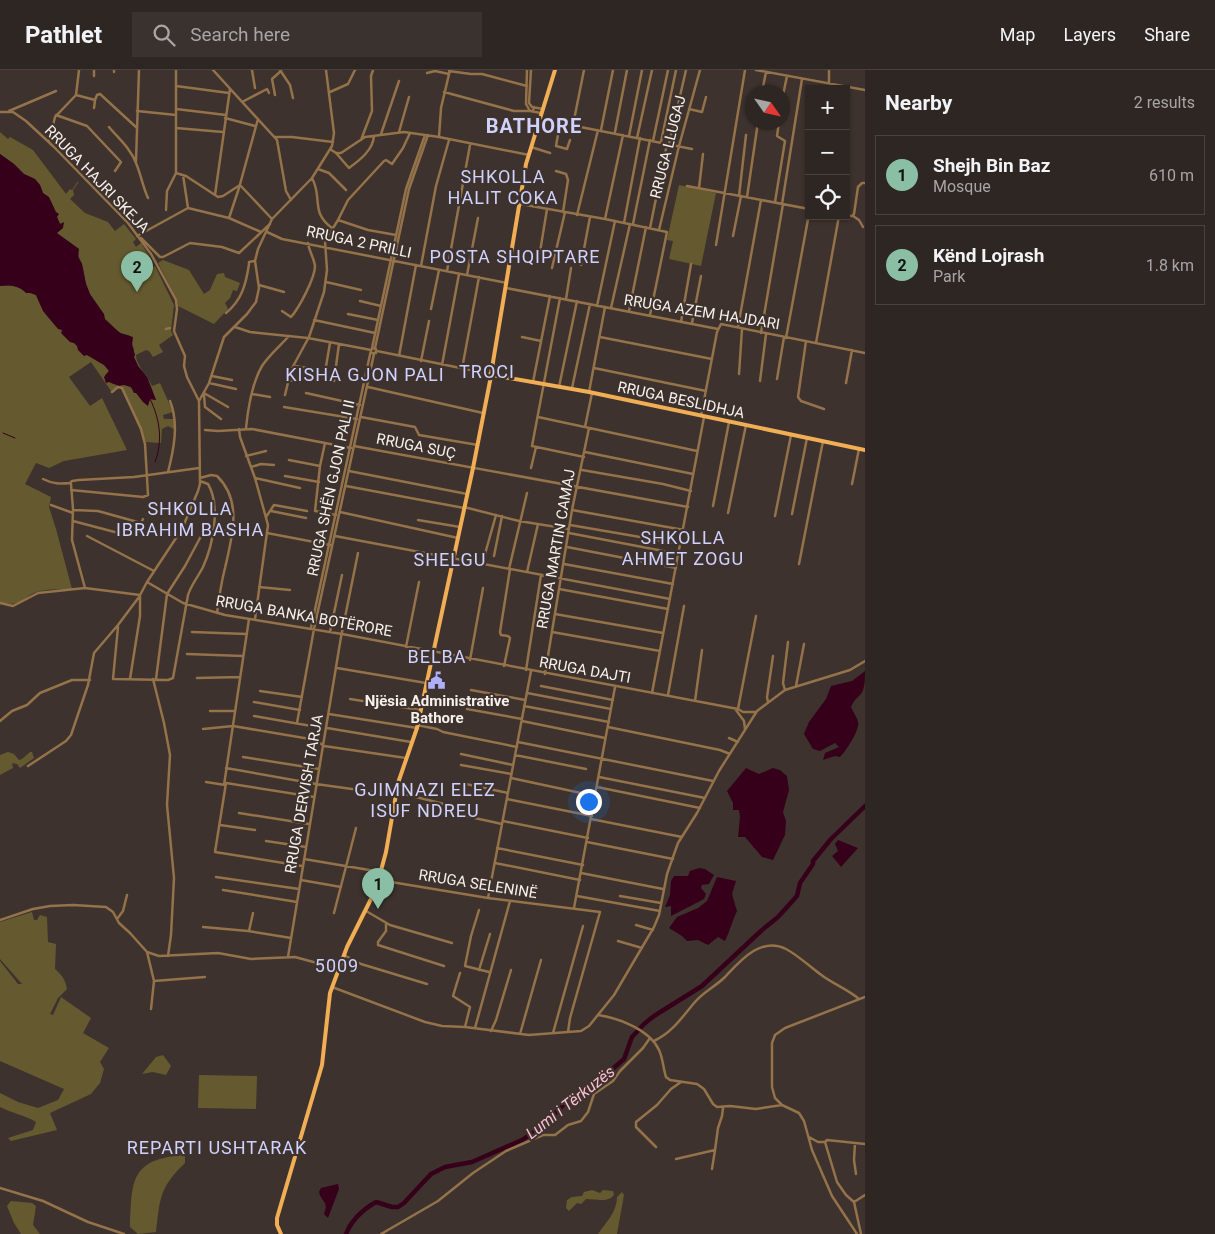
<!DOCTYPE html>
<meta charset="utf-8">
<style>
:root{--surface:#2e2622;--page:#3a322f;--text:#f1f3f6;--muted:#a7a5a5;--line:#494340;--accent:#8abfa5}
body{margin:0;font-family:Roboto,sans-serif;background:var(--page);color:var(--text)}
.controls{position:absolute;right:15px;top:15px;display:grid;overflow:hidden;border-radius:0px;box-shadow:0 1px 4px #0004}
.controls button{width:45px;height:45px;display:grid;place-items:center;padding:0;border:0;border-bottom:1px solid var(--line);background:var(--surface);color:var(--text);font:25px sans-serif}
.compass{position:absolute;left:745px;top:15px;width:45px;height:45px;border-radius:50%;background:var(--surface);box-shadow:0 1px 4px #0004;rotate:124deg}
.you{position:absolute;left:588px;top:731px;width:18px;height:18px;margin:-12px;border:4px solid #fff;border-radius:50%;background:#1a73e8;box-shadow:0 0 0 8px #1a73e833}
.badge{display:grid;place-items:center;width:32px;height:32px;border-radius:50%;background:var(--accent);color:#111;font-size:16px;font-weight:700}
.pin{position:absolute;translate:-50% -41px;filter:drop-shadow(0 1px 2px #0008)}
.pin::after{content:'';position:absolute;top:26px;width:18px;height:15px;background:inherit;clip-path:polygon(0 0,100% 0,50% 100%)}
.list{margin:0;padding:0;list-style:none}
h2{display:flex;justify-content:space-between;align-items:center;height:65px;margin:0;padding:0 20px;font-size:21px}
h2 small{font-size:16px;font-weight:400;color:var(--muted)}
.list li{display:grid;grid-template-columns:32px 1fr auto;gap:15px;align-items:center;box-sizing:border-box;height:80px;margin:0 10px 10px;padding:0 10px;border:1px solid var(--line);border-radius:0px}
.list b{display:block;font-size:19px;white-space:nowrap}
.list p{margin:0;font-size:16px;white-space:nowrap;color:var(--muted)}
.list em{font-size:16px;font-style:normal;color:var(--muted)}
.icon{flex:none;width:28px;height:28px;fill:none;stroke:currentColor;stroke-width:2;stroke-linecap:round;stroke-linejoin:round}
.map{position:relative;flex:none;width:865px;height:1164px;overflow:hidden}
header{display:flex;align-items:center;gap:30px;box-sizing:border-box;height:70px;padding:0 25px;background:var(--surface);border-bottom:1px solid var(--line)}
header strong{font-size:24px}
nav{display:flex;gap:28px;margin-inline-start:auto;font-size:18px}
.search{width:350px;height:45px;background:var(--page);display:flex;align-items:center;gap:12px;box-sizing:border-box;padding:0 18px;border-radius:0px;color:var(--muted);font-size:19px}
main{display:flex}
aside{flex:1;background:var(--surface)}
.map>svg:first-child{display:block}
.green{fill:#655a2f}
.water{fill:#37001a}
.lines{fill:none;stroke-linecap:round;stroke-linejoin:round}
.stream{stroke:#37001a;stroke-width:1}
.river{stroke:#37001a;stroke-width:4.5}
.minor{stroke:#94724a;stroke-width:2.5}
.major{stroke:#f2ae55;stroke-width:4}
.labels{text-anchor:middle;stroke-width:4.5;stroke-linejoin:round;paint-order:stroke}
.street-label{font-size:15px;fill:#f7f0ec;stroke:#3d322d}
.poi-label{font-size:15px;font-weight:bold;fill:#f7f0ec;stroke:#3d322d}
.water-label{font-size:16px;font-style:italic;fill:#fcbfd4;stroke:#3d322d}
.quarter-label{font-size:18px;letter-spacing:1px;fill:#d0d2fe;stroke:#3d322d}
.district-label{font-size:20px;font-weight:bold;letter-spacing:1px;fill:#d0d2fe;stroke:#3d322d}
</style>
<header>
<strong>Pathlet</strong>
<div class="search"><svg class="icon" aria-label="search" viewBox="0 0 24 24"><circle cx="10" cy="10" r="6"/><path d="M15 15l6 6"/></svg>Search here</div>
<nav><a>Map</a><a>Layers</a><a>Share</a></nav>
</header>
<main>
<div class="map">
<svg width="865" height="1164" viewBox="0 0 865 1164">
<rect width="100%" height="100%" fill="#3d322d"/>
<path class="green" d="M0 62 8 69 10 67 33 80 66 124 70 119 72 120 78 111V113L73 120 74 125 70 129 85 143 108 152 115 161 124 154 136 169 133 172 136 177 141 173 149 186 138 195 143 204 155 196 174 235 171 261 173 265 159 275 163 282 153 287 149 281 146 280 136 285C136 296 148 305 152 316L160 313 173 342 163 345 164 349H174V359L168 356 162 359 161 373 146 372 120 316 111 321 91 292 69 307 90 336 102 328 127 380 64 391 49 398 36 393 25 414 51 427 49 437 56 459 72 519C62 519 51 519 40 521 21 526 26 537 0 533V216C12 214 24 219 36 225 42 240 49 250 62 260V263L70 272 74 273 87 285 104 295 109 301 105 305C114 321 117 310 128 316 137 320 140 331 148 335L150 329 156 330 147 306 138 296 134 287V279L129 265C107 263 92 232 86 213 84 207 84 200 82 194 80 188 77 186 79 179L56 163 63 158V153L60 154 50 130 43 123 40 115 35 109 24 104 14 94 0 84Z
M679 115 716 123 701 196 669 189 673 171 667 170Z
M163 190 189 200 204 224 210 220 217 204 224 203 225 207 240 213 237 221 233 220 230 228 225 233 228 239 214 254 178 236 177 230 158 193Z
M8 682 14 684 19 690 22 689 30 682H32L34 688 20 698 17 694 12 693 13 698 0 705V685Z
M32 842 34 850H37L40 845 47 847 48 872 56 874 55 899C63 906 65 910 67 919L58 928 50 944 53 945 61 927 91 948 83 963 109 978 100 992 104 999 100 1013 91 1024 50 1043 57 1060 11 1071 8 1068 33 1060 36 1052C24 1045 12 1043 0 1037V1023L18 1032 38 1038 58 1030 64 1019 0 991V891L18 914H22L0 889V852Z
M163 985 171 996 166 1005 153 1002 142 1004 156 987Z
M199 1005 257 1006 256 1039 198 1038Z
M185 1085V1093C159 1118 160 1129 156 1162L138 1164 130 1157C132 1110 130 1089 185 1085Z
M592 1120 600 1123 603 1120 613 1121 614 1125C608 1133 596 1129 586 1129L581 1134 577 1133 569 1141 566 1138 567 1130 572 1127 582 1126 584 1122Z
M622 1122 624 1125 617 1164H598C606 1152 617 1142 617 1127Z
M11 1131 32 1133 36 1136 33 1155 40 1164H21L14 1153 7 1136Z"/>
<path class="water" d="M0 84 14 94 24 104 35 109 40 115 43 123 49 127 56 142 59 144 57 147 60 154 64 152 63 158 57 163 79 179 78 187 82 194 86 214 90 224 104 244 105 249 120 263 133 267 132 275 135 285 134 287 138 296 147 307 156 330 150 329 148 336 143 332 136 323H134L131 317 124 315 119 316 109 312 106 313 104 307 109 301 104 295 87 285 84 286 78 280 77 276 74 273 70 272 61 263 62 260 58 259 43 241 36 225 30 223H26C18 215 10 215 0 216Z
M865 601C865 608 865 619 861 624 856 629 854 630 851 637 853 642 857 647 858 652 860 660 846 681 840 687L835 686 823 690 825 683 839 677 835 673 820 681 813 679 804 664 809 652 826 629 831 616 852 611Z
M746 698 759 704 773 698 780 700 787 706 789 720 783 742 786 751 785 765 773 790 762 787 745 767H738L740 747 739 740H733V733L727 721Z
M838 770 858 778 841 797 832 786 838 781 835 774Z
M699 798 705 799 714 805 709 814 702 815 701 818 706 824 704 829 671 846V836L665 837 670 825 671 811 674 806H688L690 801Z
M717 807 736 811 732 824 737 841C732 851 730 861 725 871L718 867 708 875 698 870 687 871 682 866 669 858 677 847 698 838 707 831Z
M338 1114 339 1119 328 1148 324 1144C329 1130 322 1134 319 1122L321 1118Z"/>
<g class="lines">
<path class="stream" d="M150 329C160 349 163 371 155 392
M3 363 15 368"/>
<path class="river" d="M346 1164C352 1149 362 1140 376 1132L392 1137H398L404 1133 431 1104 445 1097 472 1092 522 1070 543 1056 565 1033 601 1009 624 989 632 967 644 954 654 946 702 916 762 860 778 847 797 826 800 813 813 794V791L831 769 865 736"/>
<path class="minor" d="M94 0V6
M213 0 277 70 286 121 291 130
M252 0 255 18
M280 0 290 15 293 28
M527 0 526 34 530 41 541 43
M531 0 529 33 532 37 543 39
M756 0 865 20
M449 1 471 4H482L527 16
M114 2V0
M427 3 435 1 449 4
M829 13V0
M176 16 229 23
M330 22 348 14 355 0
M444 22 514 41H533L534 37
M762 22 766 2
M76 25 95 30 97 25 100 24 137 58
M275 25 272 9 281 1
M782 30 787 6
M242 32 267 19 269 23
M94 38 95 30
M176 39 226 45
M689 39 702 42 706 27
M9 41 56 21
M137 41 176 45
M0 42H13L26 51 54 77 128 153 151 184 176 230 177 239 174 261 185 286 184 296 187 307 199 331
M56 45 87 56 121 92 115 101
M225 48 255 56
M540 49 692 79
M560 53 556 76 567 79 570 70
M573 55 584 0
M109 57C119 69 131 79 136 93 141 105 143 117 148 128
M176 58 223 62
M601 60 613 0
M399 62 409 27
M615 62 627 0
M381 64 399 11
M629 66 642 0
M275 67H292L333 72
M439 67 441 38 450 0
M637 68 652 0
M361 70 372 41 371 6 373 0
M653 71 668 0
M49 72 55 47 76 25 79 0
M661 72 676 0
M669 74 686 0
M531 77 550 83
M330 79 336 83H341L365 67 404 62 439 67 529 85
M336 83 349 98C360 90 373 80 374 66
M136 91 139 0
M318 99 329 103 346 120
M556 101 566 104 568 110 563 142
M176 103 186 106 218 127 223 126 240 115 272 149
M183 105 188 138
M312 108C323 128 310 142 332 158
M687 116 809 139
M699 118 703 84
M215 125 230 19
M739 126 746 65
M747 127 758 52
M775 132 785 71 777 66 779 52
M520 134 605 149 667 162 650 245
M782 134 802 9
M166 140 167 121 176 103V0
M577 145 598 60
M846 146H852L854 144 858 117 862 113H865
M853 146 859 150 863 157
M229 148 239 118 258 49
M605 149 623 65
M338 150 368 160 396 165
M624 153 640 68
M633 154 650 70
M650 158 667 74
M659 160 679 76 700 0
M267 162 282 169 507 213
M137 166 188 138 229 148 261 162
M733 166 741 126
M141 168 160 187H163L190 173 222 177 239 183 270 154
M716 175 745 0
M540 182 547 139
M581 195 590 147
M421 196 436 116 449 70
M552 198 565 142
M447 201 470 75
M467 205 478 148
M326 212 361 220
M259 215 284 222
M506 218 718 259
M560 228 532 376 584 387
M566 229 571 198
M360 231 381 236
M597 236 615 151
M611 238 630 154
M431 239 439 200
M282 241 291 247C299 238 315 208 315 196 314 188 309 181 308 173
M629 241 646 157
M226 243C242 230 246 214 249 194V192L254 191
M348 244 378 250
M314 250 375 263
M681 252 691 194
M692 253 701 206
M235 257 250 262 308 268 371 280
M738 257 761 130
M166 259 170 258
M761 263 783 134
M522 267 541 271
M600 267 712 289
M786 268 809 144
M806 271 798 327 801 331 824 339
M816 273 839 146
M372 278 406 119 425 65
M375 278 409 119 428 65
M377 281 490 304
M399 286 416 195
M421 291 429 251
M442 295 459 204
M294 296 308 298
M594 298 706 321
M462 299 479 207
M739 304 742 259
M212 306 232 310
M324 308 330 273
M777 309 784 267
M288 310 300 312 301 307H305
M334 311 339 274
M760 311 766 264
M533 312 550 226
M209 313 236 319
M846 313 852 280
M368 317 483 343
M559 317 577 231
M572 318 590 234
M589 322 605 237
M204 323 228 337
M306 323 360 335
M252 324 270 327
M204 325 205 337 221 349
M285 325 291 300 309 267 324 222 327 200 325 171 338 150 348 130 384 91 386 90 392 94 403 78 410 63
M284 337 357 349
M701 346 717 262 721 254 865 283
M361 347 415 357 419 365 478 375
M538 347 697 381
M585 357 592 323
M246 358C248 338 252 313 262 296 269 285 280 276 289 266
M239 359 240 367 255 408 268 455 255 549
M205 360 218 361 252 359 351 378
M325 373 320 396 315 441 336 445
M354 376 688 437
M585 382 693 404
M246 386 266 381
M289 390 320 396
M251 397 261 394 274 395
M531 398 536 377
M582 400 663 414 691 421
M349 401 467 424
M168 402C174 379 179 353 170 331
M285 406 319 412
M200 408 211 405 217 406C243 431 232 467 225 498 221 513 219 528 217 543
M255 408 300 418
M43 409C53 414 60 414 70 413L72 411 79 410 134 407 199 398
M71 414 73 439 72 470 85 518
M852 414 859 379
M346 416 464 438
M71 420 143 427 148 425 145 374 141 359 122 318 118 317 112 322
M51 435 73 443
M713 436 729 352
M464 437 519 451 569 459
M73 440 98 441 141 453 143 449
M572 440 684 460
M271 441 306 448
M340 442 458 468
M728 443 746 355
M792 444 807 368
M775 446 791 365
M266 447 274 435 307 441
M418 450 460 457
M73 451 126 465
M570 455 681 474
M213 459 233 462
M267 463 330 475
M569 463 679 484
M87 466 154 501
M335 466 670 529
M567 477 676 498
M485 484 496 445
M494 486 502 446
M564 494 673 514
M799 494 823 371
M509 499 527 423
M527 502 538 454
M147 512 183 533 225 545 342 564 738 639 743 642H755
M259 517 290 520
M559 519 668 539
M0 533 13 536 38 523 85 518 140 525V546L130 609
M555 544 663 563
M118 557 113 609 168 610 173 608 188 525C191 515 198 507 203 497 213 475 221 436 208 414L200 411
M311 558 371 280 373 278 376 279V283H372
M192 562 246 564
M330 562 342 505
M552 562 660 581
M406 577 419 512
M187 584 243 586
M470 590 483 518
M504 596 510 568 508 566 501 565 500 562 510 499
M337 598 426 613
M526 600 541 505
M545 604 572 440 589 358
M197 608 240 607
M153 609 164 653 170 685 167 735 174 808 171 865 168 886
M156 609 167 524 185 496 200 468 203 465 212 466
M541 616 613 630
M796 616 804 574
M471 620 525 630
M785 620 783 613 788 572
M260 621 302 627
M527 623 611 639
M652 623 704 347
M668 625 684 536
M350 629 420 640
M695 631 702 580
M254 632 300 640
M768 632 767 627 773 586
M524 636 609 652
M467 639 522 649
M738 639 756 546
M736 640 744 651 745 659
M210 641H235
M329 644 417 658
M254 646 317 657
M0 651 12 641 27 635 40 623 72 610H90
M522 651 605 668
M297 653 314 559 374 284
M417 655 437 659 443 662 517 677
M608 657 720 680 730 684
M327 658 411 672
M203 659 233 656 316 670 324 676 406 688
M729 668 738 672
M518 672 713 711
M461 684 513 695
M515 685 586 699
M243 687 319 699
M461 695 511 704
M28 696 66 671 71 665 88 615 94 583 118 555 139 527 147 512 182 459 198 421 200 414 199 331 209 313 224 267 247 244 256 232 259 218 255 191 258 179 272 149 312 108 332 76 334 63 326 0
M226 698 316 714 395 725
M599 707 705 728
M511 708 595 726
M206 712 225 715
M226 713 215 782 302 796
M226 713 314 727
M466 714 508 723
M224 715 249 549
M597 717 700 738
M396 722 444 734 452 743 502 754
M507 729 592 746
M239 743 309 754
M591 749 682 767
M503 751 588 768
M220 755 255 760
M266 771 306 777
M587 772 673 789
M497 778 583 795
M304 789 381 802
M495 793 580 810
M581 803 663 819
M216 807 299 819
M301 810 341 817
M379 810 488 828 600 842 570 948 568 962
M223 820 297 832
M577 826 660 841
M620 826 661 833
M488 828 531 601
M574 838 615 617
M479 840 471 866 465 896 489 902
M366 841 390 855 452 873
M334 843 356 758
M117 849 123 841 127 825
M0 850 33 839 50 836 73 835 106 837 113 842 119 853 130 863 147 882 159 886 218 883 251 889 295 887 339 899
M386 853V861L378 872V875L444 896
M636 855 653 860
M203 857 248 861 291 868
M249 861 253 843
M618 871 642 878
M147 882 154 911 151 939
M344 885 361 894 427 914
M288 887 341 567 358 483
M479 900 490 864
M460 903 453 926 470 937 465 957
M154 911 205 907
M332 917 425 952 442 956 465 957 529 965 581 961 589 956 614 925 654 857 659 845 667 804 678 773 697 743 719 701 757 641 785 620 850 600 865 591
M598 945C619 948 650 960 659 980 663 988 663 998 666 1007L670 1010 697 1014 704 1019 713 1034 717 1037 730 1036 756 1039 782 1035 799 1043 804 1051 812 1080 832 1126 857 1164
M475 958 510 831
M491 961 496 950 511 900
M553 963 583 856
M520 964 541 890
M654 971C673 962 682 947 695 932 703 922 716 916 725 907 740 891 761 866 786 879 799 886 809 896 820 904 833 914 847 919 859 929
M781 1034 775 1028 772 1017V973L775 965 785 958 865 927
M809 1067 818 1072H825L837 1112 846 1125 854 1132 861 1164
M825 1072 827 1070 865 1074
M855 1073 854 1090 856 1104
M656 1077 636 1057V1052L657 1035 671 1019 681 1012
M676 1089 715 1080 718 1058 722 1046 723 1038
M712 1099 715 1080
M0 1118 43 1131 88 1152 124 1164
M854 1132 865 1125
M381 1164 438 1131 473 1103 506 1081 543 1065H555L568 1055 581 1051 588 1042 594 1024 613 1011 620 1001 643 978 650 968"/>
<path class="major" d="M491 304 526 94 555 0
M492 305 589 322 865 380
M281 1164 277 1155V1148L322 995 330 923 347 877 376 819 386 782 398 713 417 658 473 398 491 306"/>
</g>
<defs>
<symbol id="civic-bare" viewBox="-9 -9 18 18"><path d="M-.6-6.5H3V-4.5H.6V-3L4-1V1h2V6H-6V1h2V-1L-.6-3ZM-1.2 2.5V6h2.4V2.5Z" fill="#adaffb" stroke="#3d322d" stroke-width="2.5" paint-order="stroke"/></symbol>
</defs>
<g fill-rule="evenodd">
<use href="#civic-bare" x="424" y="598" width="25" height="25"/>
</g>
<g class="labels">
<g class="street-label">
<text transform="translate(668 77) rotate(-76)" y="5">RRUGA LLUGAJ</text>
<text transform="translate(97 109) rotate(46)" y="5">RRUGA HAJRI SKEJA</text>
<text transform="translate(359 172) rotate(12)" y="5">RRUGA 2 PRILLI</text>
<text transform="translate(702 242) rotate(9)" y="5">RRUGA AZEM HAJDARI</text>
<text transform="translate(681 330) rotate(12)" y="5">RRUGA BESLIDHJA</text>
<text transform="translate(416 376) rotate(11)" y="5">RRUGA SUÇ</text>
<text transform="translate(331 418) rotate(-78)" y="5">RRUGA SHËN GJON PALI II</text>
<text transform="translate(556 479) rotate(-80)" y="5">RRUGA MARTIN CAMAJ</text>
<text transform="translate(304 546) rotate(10)" y="5">RRUGA BANKA BOTËRORE</text>
<text transform="translate(585 600) rotate(10)" y="5">RRUGA DAJTI</text>
<text transform="translate(304 724) rotate(-80)" y="5">RRUGA DERVISH TARJA</text>
<text transform="translate(478 814) rotate(9)" y="5">RRUGA SELENINË</text>
</g>
<g class="poi-label">
<text x="437" y="636">Njësia Administrative<tspan x="437" dy="17">Bathore</tspan></text>
</g>
<g class="water-label">
<text transform="translate(570 1032) rotate(-38)" y="6">Lumi i Tërkuzës</text>
</g>
<g class="quarter-label">
<text x="503" y="113">SHKOLLA<tspan x="503" dy="21">HALIT COKA</tspan></text>
<text x="515" y="193">POSTA SHQIPTARE</text>
<text x="487" y="308">TROCI</text>
<text x="365" y="311">KISHA GJON PALI</text>
<text x="190" y="445">SHKOLLA<tspan x="190" dy="21">IBRAHIM BASHA</tspan></text>
<text x="683" y="474">SHKOLLA<tspan x="683" dy="21">AHMET ZOGU</tspan></text>
<text x="450" y="496">SHELGU</text>
<text x="437" y="593">BELBA</text>
<text x="425" y="726">GJIMNAZI ELEZ<tspan x="425" dy="21">ISUF NDREU</tspan></text>
<text x="337" y="902">5009</text>
<text x="217" y="1084">REPARTI USHTARAK</text>
</g>
<g class="district-label">
<text x="534" y="63">BATHORE</text>
</g>
</g>
</svg>
<div class="controls">
<button>+</button>
<button>−</button>
<button><svg class="icon" aria-label="locate" viewBox="0 0 24 24"><circle cx="12" cy="12" r="6"/><path d="M12 2v4M12 18v4M2 12h4M18 12h4"/></svg></button>
</div>
<svg class="compass" viewBox="-18 -18 36 36"><path d="M0-13l5 13h-10z" fill="#e53935"/><path d="M0 13l5-13h-10z" fill="#a7a5a5"/></svg>
<div class="you"></div>
<div class="pin badge" style="left:378px;top:839px">1</div>
<div class="pin badge" style="left:137px;top:222px">2</div>
</div>
<aside>
<h2>Nearby<small>2 results</small></h2>
<ul class="list">
<li><span class="badge">1</span><div><b>Shejh Bin Baz</b><p>Mosque</p></div><em>610 m</em></li>
<li><span class="badge">2</span><div><b>Kënd Lojrash</b><p>Park</p></div><em>1.8 km</em></li>
</ul>
</aside>
</main>
